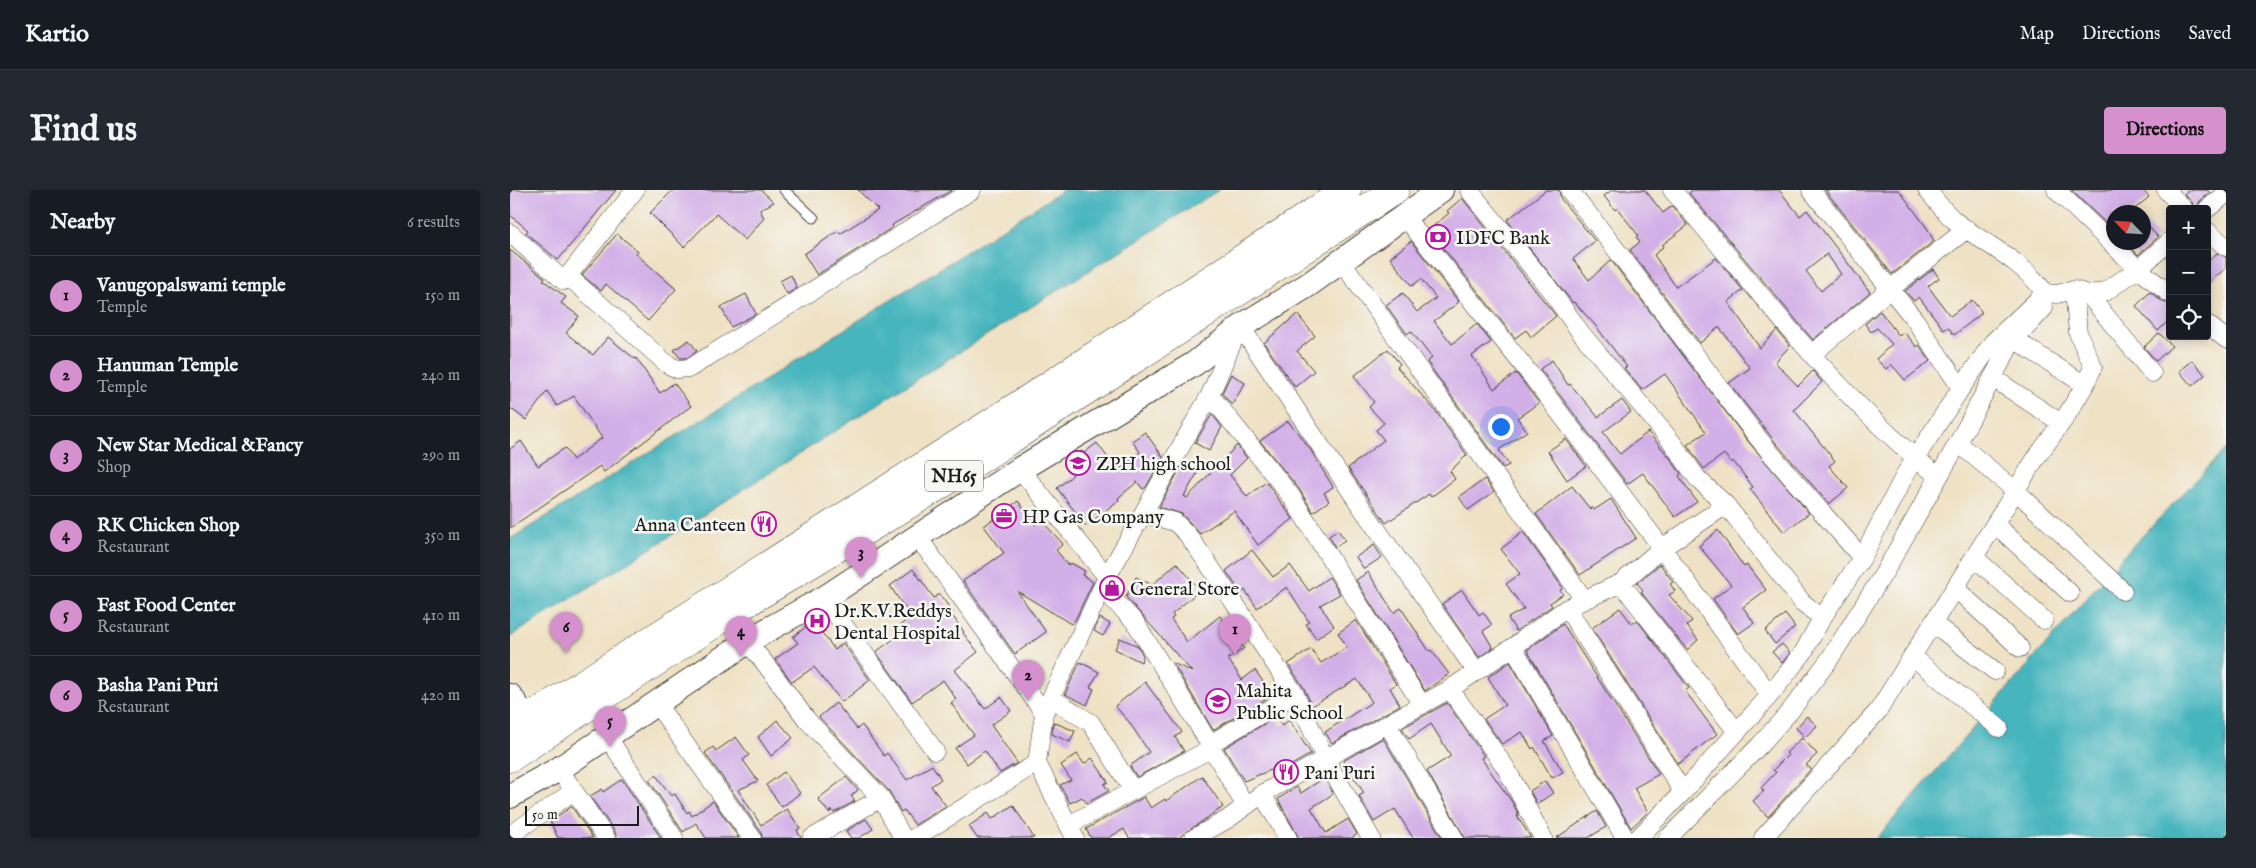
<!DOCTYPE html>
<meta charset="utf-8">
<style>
:root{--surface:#171b24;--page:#242831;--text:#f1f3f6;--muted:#9ea1a6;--line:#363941;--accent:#d690ce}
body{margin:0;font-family:"IM FELL English",serif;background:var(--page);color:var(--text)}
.controls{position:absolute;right:15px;top:15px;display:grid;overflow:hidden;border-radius:5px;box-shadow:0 2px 12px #0003}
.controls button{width:45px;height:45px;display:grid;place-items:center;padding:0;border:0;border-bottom:1px solid var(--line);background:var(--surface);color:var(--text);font:25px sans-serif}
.compass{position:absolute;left:1596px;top:15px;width:45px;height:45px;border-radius:50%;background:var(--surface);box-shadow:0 2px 12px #0003;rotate:295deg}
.scale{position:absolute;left:15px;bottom:12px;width:114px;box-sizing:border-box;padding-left:5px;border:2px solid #1c1c1c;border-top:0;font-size:14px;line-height:18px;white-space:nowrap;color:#1c1c1c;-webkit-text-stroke:4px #f6f6f2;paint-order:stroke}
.you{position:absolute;left:990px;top:236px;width:18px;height:18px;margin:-12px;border:4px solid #fff;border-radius:50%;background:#1a73e8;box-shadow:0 0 0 8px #1a73e833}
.badge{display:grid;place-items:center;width:32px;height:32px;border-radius:50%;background:var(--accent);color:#111;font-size:16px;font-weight:700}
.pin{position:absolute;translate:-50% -41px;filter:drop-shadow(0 1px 2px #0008)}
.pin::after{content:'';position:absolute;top:26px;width:18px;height:15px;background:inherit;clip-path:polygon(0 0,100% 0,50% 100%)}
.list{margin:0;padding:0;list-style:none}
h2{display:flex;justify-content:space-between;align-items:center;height:65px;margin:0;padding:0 20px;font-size:21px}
h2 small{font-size:16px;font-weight:400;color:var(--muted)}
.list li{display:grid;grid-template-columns:32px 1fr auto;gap:15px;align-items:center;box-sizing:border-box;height:80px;padding:0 20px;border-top:1px solid var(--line)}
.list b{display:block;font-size:19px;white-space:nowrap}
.list p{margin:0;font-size:16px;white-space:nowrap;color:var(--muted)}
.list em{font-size:16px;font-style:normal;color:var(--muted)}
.icon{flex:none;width:28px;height:28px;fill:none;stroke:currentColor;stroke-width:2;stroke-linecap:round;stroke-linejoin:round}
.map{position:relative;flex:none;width:1716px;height:648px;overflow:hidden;border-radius:5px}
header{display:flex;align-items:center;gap:30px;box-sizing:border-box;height:70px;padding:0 25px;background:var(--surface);border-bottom:1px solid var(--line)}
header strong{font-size:24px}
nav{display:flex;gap:28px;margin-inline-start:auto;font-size:18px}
.intro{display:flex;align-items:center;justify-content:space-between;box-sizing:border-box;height:120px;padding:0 30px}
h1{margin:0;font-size:35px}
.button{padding:12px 22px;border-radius:5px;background:var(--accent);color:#111;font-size:18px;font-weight:700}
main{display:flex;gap:30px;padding:0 30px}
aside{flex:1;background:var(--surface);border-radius:5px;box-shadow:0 2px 12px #0003}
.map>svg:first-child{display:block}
.water{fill:#46b5be;stroke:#31686d}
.building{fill:#d3afe7;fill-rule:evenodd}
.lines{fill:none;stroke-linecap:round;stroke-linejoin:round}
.lane-casing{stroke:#3c3a35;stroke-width:11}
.street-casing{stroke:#3c3a35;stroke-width:19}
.secondary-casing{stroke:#3c3a35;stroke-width:26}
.highway-casing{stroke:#3c3a35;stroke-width:29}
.lane{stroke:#fff;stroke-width:9}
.street{stroke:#fff;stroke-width:18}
.secondary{stroke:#fff;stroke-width:24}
.highway{stroke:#fff;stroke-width:28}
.labels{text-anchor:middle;stroke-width:5;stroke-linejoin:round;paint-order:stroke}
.shield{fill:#f6f6f2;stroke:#5d5d5c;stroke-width:1}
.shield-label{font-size:18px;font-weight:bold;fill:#1c1c1c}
.poi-label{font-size:19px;fill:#1c1c1c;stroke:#f6f6f2;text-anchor:start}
</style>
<header>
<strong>Kartio</strong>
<nav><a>Map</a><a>Directions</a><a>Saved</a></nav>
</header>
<div class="intro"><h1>Find us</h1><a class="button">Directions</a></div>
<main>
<aside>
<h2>Nearby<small>6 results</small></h2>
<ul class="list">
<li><span class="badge">1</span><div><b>Vanugopalswami temple</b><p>Temple</p></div><em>150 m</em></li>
<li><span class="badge">2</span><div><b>Hanuman Temple</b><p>Temple</p></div><em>240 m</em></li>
<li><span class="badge">3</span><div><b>New Star Medical &amp;Fancy</b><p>Shop</p></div><em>290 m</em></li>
<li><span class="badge">4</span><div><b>RK Chicken Shop</b><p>Restaurant</p></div><em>350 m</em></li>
<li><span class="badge">5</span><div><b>Fast Food Center</b><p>Restaurant</p></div><em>410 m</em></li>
<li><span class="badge">6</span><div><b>Basha Pani Puri</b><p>Restaurant</p></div><em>420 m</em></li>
</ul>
</aside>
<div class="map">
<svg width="1716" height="648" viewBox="0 0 1716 648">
<rect width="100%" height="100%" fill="#f6f6f2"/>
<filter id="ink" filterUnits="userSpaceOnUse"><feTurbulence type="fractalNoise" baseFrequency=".02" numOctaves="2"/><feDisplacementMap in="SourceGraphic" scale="10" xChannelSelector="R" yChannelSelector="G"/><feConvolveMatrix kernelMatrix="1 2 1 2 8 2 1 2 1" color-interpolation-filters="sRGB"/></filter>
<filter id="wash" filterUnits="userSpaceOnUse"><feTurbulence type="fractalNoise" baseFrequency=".0096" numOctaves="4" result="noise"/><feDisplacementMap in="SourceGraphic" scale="20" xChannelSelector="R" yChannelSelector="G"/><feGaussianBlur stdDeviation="1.12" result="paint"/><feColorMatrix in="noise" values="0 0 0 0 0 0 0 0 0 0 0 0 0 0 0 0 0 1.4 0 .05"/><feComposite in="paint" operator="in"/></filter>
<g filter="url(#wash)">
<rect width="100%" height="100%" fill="#efe1c3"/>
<path class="water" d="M553 0H709C471 146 237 299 0 447V349L233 204Z
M1716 259V648H1367L1614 365Z"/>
<g id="blocks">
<path class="building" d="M0 0H106L48 70 16 43 18 40 0 25Z
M163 0H251L264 12 250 20 254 28 235 50 206 24 174 57 140 23Z
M348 0H442L382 35 383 37 307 85 294 64 328 41 330 44 368 20Z
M1036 0H1049L1051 9 1085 51 1063 69 1079 90 1101 70 1237 250 1299 323 1274 342 1240 299 1243 297 1223 271 1221 273 1214 264 1194 279 1177 255 1196 242 1155 184 1132 200 1114 178 1117 177 1085 135 1064 112 1063 113 997 30Z
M1102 0H1135L1153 23 1162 16 1178 35 1152 55 1153 57 1144 65 1166 97 1206 68 1233 100 1218 112 1250 158 1267 140 1280 156 1265 172 1288 196 1303 181 1312 192 1284 220 1325 271 1319 276 1338 298 1319 314 1266 253 1219 193 1240 178 1209 137 1190 153 1120 60 1130 52 1126 47 1128 45 1107 18 1105 20 1094 6Z
M1183 0H1269L1290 26 1297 20 1360 102 1303 150 1179 3ZM1317 64 1331 84 1311 101 1296 81Z
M1315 0H1389L1417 38 1424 51 1382 84Z
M1561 0H1633L1639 7 1621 22H1604V41Z
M1679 0H1697L1700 3 1690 11 1687 19H1684L1682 12 1674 4Z
M952 8 1046 126 1021 147 1016 140 1005 148 919 40 939 23 937 21Z
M1634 31 1648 47 1628 65 1616 52H1634Z
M107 44 128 61 126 64 166 99 138 131 96 94 91 101 72 85Z
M901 51 949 112 924 131 942 154 967 134 981 152 962 166 984 199 1006 183 1029 213 1007 228 1017 241 989 260 999 275 993 278 917 172 922 168 901 141 897 144 876 115 893 103 907 122 926 108 911 89 902 96 880 68Z
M0 60 35 88 33 90 56 107 51 113 69 126 56 143 83 165 98 147 125 169 126 168 150 203 164 193 181 216 94 282 90 276 0 338V259L11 251 28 276 55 258 63 270 92 248 64 206 47 216 37 201 16 230 0 218Z
M1707 63 1716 67V78L1697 94V72Z
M1423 79 1429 88 1418 96 1440 126 1462 110 1471 121V124L1444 145 1438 137 1434 140 1409 107 1404 111 1395 101Z
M281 85 287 98 277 104 270 91Z
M1640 102 1653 112 1660 114V129L1648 141 1626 116Z
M236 104 246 124 221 137 211 117Z
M1370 121 1389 146 1394 142 1407 157 1409 155 1420 171 1395 190 1381 174 1376 179 1366 169 1382 154 1367 138 1361 142 1355 134Z
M787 124 805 146 787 161 804 181 785 197 754 153Z
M1649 143 1662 156 1646 171 1634 157Z
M179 150 187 161 177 168H170L164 160Z
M878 159 890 174 887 177 924 219 957 265 940 281 945 289 921 307 919 304 876 333 838 278 874 250 866 240 874 233 859 217 864 212 844 186Z
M1042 170 1058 195 1060 194 1088 227 1112 210 1121 222 1093 242 1108 262 1110 264 1138 242 1160 268 1171 284 1169 286 1187 312 1165 327 1133 283 1117 294 1030 179Z
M1682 170 1695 185 1682 196 1669 181Z
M721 184 735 193 722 215 712 203Z
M702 224 712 237 699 261 685 253Z
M778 231 800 259 823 297 814 303 819 311 803 322 789 299 750 251Z
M635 242 653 267 636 297 633 299 627 292 608 308 609 310 576 336 547 298 563 285 555 273 572 261 574 263 587 253 607 280 610 279 630 262 622 251Z
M1056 249 1076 276 1057 290 1038 261Z
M727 255 737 268 720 285 737 307 756 292 783 329 748 355 724 321 690 344 672 324 649 317 673 273 688 282 674 306 677 308Z
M975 289 984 302 958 320 949 307Z
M1062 296 1080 319 1082 317 1084 320 1101 309 1126 348 1070 385 1026 324Z
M508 311 525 335 531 330 553 354 546 360 558 375 561 373 575 381 572 385 583 392 565 430 561 434 507 401 536 442 505 464 453 391 494 363 474 336Z
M828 340 835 350 825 357 819 346Z
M1208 340 1234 377 1237 375 1256 400 1233 417 1244 433 1228 444 1203 409 1221 395 1189 356Z
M1013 342 1053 398 1050 400 1053 404 1040 413 1042 416 1006 441 998 428 1014 419 996 394 1010 384 991 359Z
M864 355 872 367 854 379 846 367Z
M742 360 763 387 780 375 799 401 819 387 830 404 810 415 824 436 806 449 796 434 799 432 777 397 747 418 735 400 731 403 716 381Z
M667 373 690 400 662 424 664 427 661 429 677 452 710 426 734 458 718 469 732 490 745 480 762 505 703 540 663 473 682 482 616 407 626 387 642 395Z
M1150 374 1163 392 1160 394 1165 401 1159 405 1182 431 1177 436 1188 450 1177 460 1131 402 1133 400 1127 393Z
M403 379 424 408 429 404 443 422 441 424 454 442 453 443 468 462 445 480 475 519 491 507 501 521 481 535 507 573 490 583 475 561 457 574 445 558 464 545 441 513 446 509 433 490 402 512 366 462 389 445 385 439 401 427 380 396Z
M858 382 884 423 891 418 919 461 921 460 939 484 915 501 846 390Z
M952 400 969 425 973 422 982 435 973 441 983 458 969 467 932 414Z
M1110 418 1122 434 1127 430 1179 498 1175 501 1207 544 1168 574 1082 438Z
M1275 424 1285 437 1265 454 1255 441Z
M590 428 600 434 593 446 584 441Z
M846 430 886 494 880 498 890 515 822 553 815 542 862 512 847 489 802 516 794 498 778 474 801 459 811 473 837 457 828 443Z
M303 431 325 460 333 453 360 490 332 512 304 477 282 492 265 469 288 453 283 447Z
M1053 434 1149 584 1124 598 1138 622 1121 638 1017 460Z
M610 448 628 456 633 466 631 472 605 459Z
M1272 454 1280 463 1272 473 1262 462Z
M570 472 589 482 580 497 584 499 577 515 555 504Z
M1000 472 1043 546 1034 551 1053 582 1042 588 1024 557 1022 559 1012 542 992 554 974 529 995 515 978 487Z
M635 492 672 542 665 547 674 561 627 587 620 576 639 562 619 532 605 516Z
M326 513 347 539 352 535 374 566 377 563 397 590 422 575 431 589 421 596 436 616 405 635 394 620 391 622 379 601 309 527Z
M937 513 974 566 971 568 1002 612 1009 625 1007 626 1021 648H955L917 581 941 566 921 534 899 549 892 538Z
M1297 526 1307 536 1295 547 1286 538Z
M766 527 772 536 779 530 801 564 773 580 770 576 734 591 714 558Z
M267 530 283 548 261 566 248 547Z
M543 532 565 541 560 552 542 544Z
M226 547 239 565 233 570 248 591 228 600 251 635 277 619 290 638 287 640 291 648H252L251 642 195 563 203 557 206 561Z
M873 548 932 648H903L885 619 864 632 849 606 854 603 833 571Z
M1292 548 1307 564 1296 575 1301 579 1258 627 1243 611 1254 601 1251 598 1266 582 1263 580 1278 565 1276 563Z
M567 564 574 574 582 568 598 592 594 594 599 601 577 613 572 607 560 613 550 595 561 590 551 575Z
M274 582 290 603 272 617 256 595Z
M146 585 161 606 165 604 177 623 179 621 182 626 203 611 229 648H196L186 633 173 642 139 590Z
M692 586 713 617 668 648H619L614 639 598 648H581L576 639 634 607 641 618 655 609 656 611Z
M336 587 348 600 341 606 345 611 324 623 322 620 319 623 308 609Z
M814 588 823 604 801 618 816 643 838 629 847 644 842 648H789L768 609 787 597 791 603Z
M112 589 151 648H107L105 642 80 606 92 599 93 602Z
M1035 591 1043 603 1027 614 1020 601Z
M503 615 524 648H467L459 636 478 623 482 629Z
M61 617H62L83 648H48L40 631Z
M1087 621 1096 637 1078 648H1046Z
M356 629 363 639 349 648H341L336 641Z"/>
</g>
</g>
<g filter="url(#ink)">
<use href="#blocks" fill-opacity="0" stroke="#3c3a35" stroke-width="1"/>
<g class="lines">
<defs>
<path id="lane" d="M274 0 304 28"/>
<path id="street" d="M959 0 1038 97 1071 143 1161 251 1187 288 1216 315 1292 412 1312 428
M1059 0C1124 79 1182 163 1245 244 1279 287 1317 327 1352 368
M1162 0C1248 98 1326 207 1429 287
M1301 0 1405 130 1451 198
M1546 0 1628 79 1660 104
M1656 0 1674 19
M1697 19 1716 4
M895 27 1024 189 1152 358 1216 315
M1697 41 1716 57
M0 43 54 91 125 0
M832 72 1074 409
M58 86 157 174 167 179 180 178 462 0
M1535 103 1547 104 1564 100 1578 104 1595 102 1628 79 1660 51
M1578 104 1642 183
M1697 134 1716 149
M731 137 854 321 966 481
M1505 150 1575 195
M1302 164 1380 99 1457 39
M1483 188 1551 233
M700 205 781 306 912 515
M1448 253 1506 301 1613 401
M510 279 597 387
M635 324 665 332 677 344 697 372 785 504 816 570 861 648
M1485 334 1560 403
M407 346 534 523
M1464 367 1534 430
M1111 393 1227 542
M592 398 625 432 686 531 735 615
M1445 398 1510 458
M316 407 322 419 425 561
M1063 415 1111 393 1152 358 1260 505
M1423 433 1485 481
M237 452 254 472 297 530 371 608 393 648
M1003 457 1115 648
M1402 466 1489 538
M940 499 996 578 1033 648
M541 508 581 533 623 601
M146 513 242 648
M878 535 944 648
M97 546 164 648
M700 554 785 504
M49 579 96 648
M752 604 778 648
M559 635 702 558
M0 645 64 601
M302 648 371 608
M404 648 527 573
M565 648 527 573 534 523 597 387 700 205 727 142
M684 648 718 629 752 604 940 499 1003 457 1057 418 1173 602
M1128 648 1173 602 1260 505 1293 463 1312 428 1352 368 1397 281 1451 198 1483 152 1535 103C1512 70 1476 55 1445 31 1435 23 1426 10 1417 0
M1158 648 1250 555 1281 520 1319 470 1374 383 1448 253 1500 155 1534 118
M1253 648 1368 521 1526 268 1555 228 1575 195 1583 177 1568 143 1564 100"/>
<path id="secondary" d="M0 506 17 530
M0 606 49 579 243 448 316 407 510 279 684 174 735 134 798 95 931 0"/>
<path id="highway" d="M0 540 518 209 837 0
M0 568 225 420 429 296 885 0"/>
</defs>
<use href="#lane" class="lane-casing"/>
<use href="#street" class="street-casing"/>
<use href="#secondary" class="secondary-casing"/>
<use href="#highway" class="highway-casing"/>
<use href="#lane" class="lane"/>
<use href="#street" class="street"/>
<use href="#secondary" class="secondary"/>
<use href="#highway" class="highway"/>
</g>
</g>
<defs>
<symbol id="bank-ring" viewBox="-11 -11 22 22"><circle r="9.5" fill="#f6f6f2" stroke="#b5179e" stroke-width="1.5"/><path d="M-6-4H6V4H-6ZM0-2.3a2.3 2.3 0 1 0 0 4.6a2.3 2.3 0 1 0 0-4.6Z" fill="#b5179e"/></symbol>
<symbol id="school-ring" viewBox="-11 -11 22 22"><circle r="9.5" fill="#f6f6f2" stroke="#b5179e" stroke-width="1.5"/><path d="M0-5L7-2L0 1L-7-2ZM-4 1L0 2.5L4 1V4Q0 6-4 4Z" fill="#b5179e"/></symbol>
<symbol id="office-ring" viewBox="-11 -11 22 22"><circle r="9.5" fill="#f6f6f2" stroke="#b5179e" stroke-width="1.5"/><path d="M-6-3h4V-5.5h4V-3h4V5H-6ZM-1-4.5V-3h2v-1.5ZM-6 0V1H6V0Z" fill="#b5179e"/></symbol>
<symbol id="restaurant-ring" viewBox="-11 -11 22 22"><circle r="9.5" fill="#f6f6f2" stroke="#b5179e" stroke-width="1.5"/><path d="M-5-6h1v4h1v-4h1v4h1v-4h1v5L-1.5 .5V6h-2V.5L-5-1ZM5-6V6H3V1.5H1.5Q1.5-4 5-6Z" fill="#b5179e"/></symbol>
<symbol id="shop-ring" viewBox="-11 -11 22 22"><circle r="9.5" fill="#f6f6f2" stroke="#b5179e" stroke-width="1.5"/><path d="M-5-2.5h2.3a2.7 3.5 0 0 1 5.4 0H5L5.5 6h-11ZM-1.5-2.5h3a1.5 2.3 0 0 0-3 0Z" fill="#b5179e"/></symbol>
<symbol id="hospital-ring" viewBox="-11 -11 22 22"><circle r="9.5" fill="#f6f6f2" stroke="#b5179e" stroke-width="1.5"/><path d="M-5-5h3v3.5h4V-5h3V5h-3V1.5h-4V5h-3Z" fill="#b5179e"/></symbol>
</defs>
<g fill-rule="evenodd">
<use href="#bank-ring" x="914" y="33" width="28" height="28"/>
<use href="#school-ring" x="554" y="259" width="28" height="28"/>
<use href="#office-ring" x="480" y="312" width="28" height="28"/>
<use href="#restaurant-ring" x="240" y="320" width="28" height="28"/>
<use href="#shop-ring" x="588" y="384" width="28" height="28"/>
<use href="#hospital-ring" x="293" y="417" width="28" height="28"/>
<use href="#school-ring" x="694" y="497" width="28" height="28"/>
<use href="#restaurant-ring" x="762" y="568" width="28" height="28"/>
</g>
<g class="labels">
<rect class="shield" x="415" y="270.5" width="58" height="31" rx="4"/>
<g class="shield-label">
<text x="444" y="292">NH65</text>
</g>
<g class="poi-label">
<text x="946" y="54">IDFC Bank</text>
<text x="586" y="280">ZPH high school</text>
<text x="512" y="333">HP Gas Company</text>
<text x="236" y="341" text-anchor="end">Anna Canteen</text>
<text x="620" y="405">General Store</text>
<text x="324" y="427">Dr.K.V.Reddys<tspan x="324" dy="22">Dental Hospital</tspan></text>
<text x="726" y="507">Mahita<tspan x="726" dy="22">Public School</tspan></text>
<text x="794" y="589">Pani Puri</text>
</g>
</g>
</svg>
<div class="controls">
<button>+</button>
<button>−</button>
<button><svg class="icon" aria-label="locate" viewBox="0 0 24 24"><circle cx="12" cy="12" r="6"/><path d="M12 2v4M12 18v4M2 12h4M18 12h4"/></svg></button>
</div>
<svg class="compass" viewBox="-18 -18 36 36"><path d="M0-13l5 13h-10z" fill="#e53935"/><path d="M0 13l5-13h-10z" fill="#9ea1a6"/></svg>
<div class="scale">50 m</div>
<div class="you"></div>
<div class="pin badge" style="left:725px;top:465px">1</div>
<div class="pin badge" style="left:518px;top:511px">2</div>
<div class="pin badge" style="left:351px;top:388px">3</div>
<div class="pin badge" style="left:231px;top:467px">4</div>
<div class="pin badge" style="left:100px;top:557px">5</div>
<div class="pin badge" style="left:56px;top:463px">6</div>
</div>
</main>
